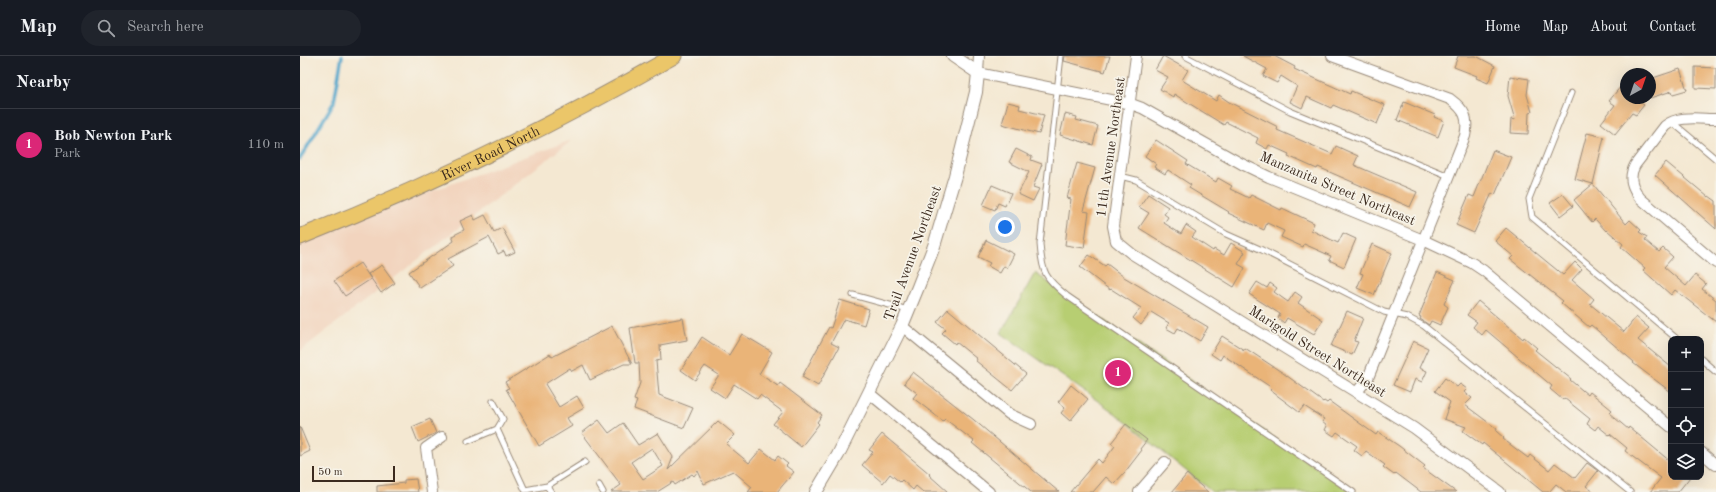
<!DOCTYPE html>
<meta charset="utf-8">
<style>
:root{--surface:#171b24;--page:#20242c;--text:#f1f3f6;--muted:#9ea1a6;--line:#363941;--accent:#db2777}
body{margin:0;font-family:"Old Standard TT",serif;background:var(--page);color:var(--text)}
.controls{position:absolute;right:12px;bottom:12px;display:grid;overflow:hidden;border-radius:8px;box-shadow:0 4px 16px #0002}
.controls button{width:36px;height:36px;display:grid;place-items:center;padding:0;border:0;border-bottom:1px solid var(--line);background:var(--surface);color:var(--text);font:20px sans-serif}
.compass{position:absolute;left:1320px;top:12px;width:36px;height:36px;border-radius:50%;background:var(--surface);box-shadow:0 4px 16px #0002;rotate:40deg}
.scale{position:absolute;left:12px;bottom:10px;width:83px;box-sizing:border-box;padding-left:4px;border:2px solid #3b2a1e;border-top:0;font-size:11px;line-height:14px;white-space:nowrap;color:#3b2a1e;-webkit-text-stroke:3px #f7f3e8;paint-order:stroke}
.you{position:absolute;left:705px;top:171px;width:14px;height:14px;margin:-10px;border:3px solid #fff;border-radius:50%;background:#1a73e8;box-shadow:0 0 0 6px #1a73e833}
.badge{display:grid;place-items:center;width:26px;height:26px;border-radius:50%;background:var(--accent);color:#fff;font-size:13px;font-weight:700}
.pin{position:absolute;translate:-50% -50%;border:2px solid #fff;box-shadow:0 1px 4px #0006}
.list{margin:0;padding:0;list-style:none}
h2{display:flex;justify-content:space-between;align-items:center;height:52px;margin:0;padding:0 16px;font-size:17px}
h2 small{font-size:13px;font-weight:400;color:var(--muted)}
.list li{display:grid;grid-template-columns:26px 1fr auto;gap:12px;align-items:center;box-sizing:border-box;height:72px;padding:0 16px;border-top:1px solid var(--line)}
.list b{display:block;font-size:15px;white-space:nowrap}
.list p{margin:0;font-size:13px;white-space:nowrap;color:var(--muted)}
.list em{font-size:13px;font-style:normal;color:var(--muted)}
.icon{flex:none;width:22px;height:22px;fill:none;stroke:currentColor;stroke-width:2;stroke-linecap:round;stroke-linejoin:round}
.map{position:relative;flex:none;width:1416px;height:436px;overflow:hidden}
header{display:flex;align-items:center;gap:24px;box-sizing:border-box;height:56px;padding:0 20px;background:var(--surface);border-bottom:1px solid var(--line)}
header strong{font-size:19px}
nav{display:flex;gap:22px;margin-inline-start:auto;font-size:14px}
.search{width:280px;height:36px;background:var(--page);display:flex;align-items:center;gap:10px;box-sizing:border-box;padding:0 14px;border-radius:22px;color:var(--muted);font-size:15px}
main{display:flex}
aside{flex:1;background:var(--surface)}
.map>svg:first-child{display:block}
.built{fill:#f2d4be}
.green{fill:#b7ce72;stroke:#797c48}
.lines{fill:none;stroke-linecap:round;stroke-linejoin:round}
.stream{stroke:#4ea4ca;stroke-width:3.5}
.building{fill:#eab478;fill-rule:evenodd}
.service-casing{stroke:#988978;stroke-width:7}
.minor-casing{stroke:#988978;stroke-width:12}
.tertiary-casing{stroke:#988978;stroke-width:14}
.primary-casing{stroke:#988978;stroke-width:17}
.service{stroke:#fff;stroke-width:5}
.minor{stroke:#fff;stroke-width:10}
.tertiary{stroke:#fff;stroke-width:12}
.primary{stroke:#ebc669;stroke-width:15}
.labels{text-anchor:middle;stroke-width:3.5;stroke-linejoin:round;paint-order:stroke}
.street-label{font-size:14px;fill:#3b2a1e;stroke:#f7f3e8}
</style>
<header>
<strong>Map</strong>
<div class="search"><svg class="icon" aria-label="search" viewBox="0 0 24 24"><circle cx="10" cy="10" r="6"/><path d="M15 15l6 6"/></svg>Search here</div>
<nav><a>Home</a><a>Map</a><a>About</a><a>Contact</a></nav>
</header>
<main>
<aside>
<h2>Nearby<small></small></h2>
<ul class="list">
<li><span class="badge">1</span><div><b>Bob Newton Park</b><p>Park</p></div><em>110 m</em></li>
</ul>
</aside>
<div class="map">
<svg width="1416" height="436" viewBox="0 0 1416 436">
<rect width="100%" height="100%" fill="#f7f3e8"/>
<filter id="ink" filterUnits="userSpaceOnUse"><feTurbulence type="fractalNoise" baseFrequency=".025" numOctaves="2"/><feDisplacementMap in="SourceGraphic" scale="8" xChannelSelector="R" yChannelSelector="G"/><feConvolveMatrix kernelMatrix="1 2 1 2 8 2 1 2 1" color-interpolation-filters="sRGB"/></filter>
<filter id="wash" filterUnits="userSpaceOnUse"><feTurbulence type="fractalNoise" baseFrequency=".012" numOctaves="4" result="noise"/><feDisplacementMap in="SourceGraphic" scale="16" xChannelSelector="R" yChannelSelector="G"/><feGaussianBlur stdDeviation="0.9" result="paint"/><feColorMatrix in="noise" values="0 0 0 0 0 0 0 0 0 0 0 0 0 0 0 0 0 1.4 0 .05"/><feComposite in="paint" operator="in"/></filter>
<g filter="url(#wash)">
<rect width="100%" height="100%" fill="#f4e8d2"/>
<path class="built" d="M272 84 0 295V183Z"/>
<path class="green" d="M735 217 1052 436H912L815 357 701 277Z"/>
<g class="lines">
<path class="stream" d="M0 103 34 46 42 0"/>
</g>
<g id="blocks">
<path class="building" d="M765 0H810L805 16 764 5Z
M863 0 888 14 882 24 916 45 919 39 929 46 978 71 977 74 1032 98 1036 90 1058 100 1054 109 1117 136 1110 151 1018 111 1017 113 988 100 989 98 969 89 967 93 956 87 958 82 926 66 924 69 874 38 873 41 860 33 868 21 855 14Z
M943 0H974L995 11 994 13 1050 38 1051 35 1085 49 1077 68 1033 49 1031 52 1007 41 1002 52 990 46 997 30 981 20 977 27 963 20 967 13Z
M1158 0H1176L1195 10 1188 27 1176 22 1177 20 1154 11Z
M1395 11 1416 12V33L1395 32Z
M1380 13 1387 34 1373 38 1372 35 1350 42V23Z
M1210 20 1229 23 1227 39 1232 56 1229 57 1228 78 1210 77 1211 63 1215 64 1208 40Z
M1321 30 1326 35V42H1335L1344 49 1336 59 1332 57 1315 78 1301 67 1315 49 1309 45Z
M708 46 720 49 719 53 744 59 739 78 702 68Z
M1104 46 1135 59 1134 61 1144 65 1138 81 1097 64Z
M765 58 777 61 776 64 798 70 793 89 760 79Z
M1287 77 1304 81 1293 128 1275 123Z
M856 84 888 105 886 108 916 126 918 122 932 130 930 133 949 142 951 139 981 154 982 152 1014 167 1011 174 1038 187 1043 177 1056 183 1044 211 1029 204 1031 200 1004 188 1003 191 981 181 984 175 967 167 964 174 928 157 929 156 889 132 891 129 868 114 865 118 854 111 856 108 845 100Z
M716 93 732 101 731 104 742 108 733 131 739 133 733 145 718 138 729 116 709 106Z
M1193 94 1211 101 1195 139 1192 137 1174 177 1156 169 1169 139 1174 141Z
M1366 106 1408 141 1409 140 1416 145V173L1355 119Z
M777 107 795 112 783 155 789 156 784 192 765 189 771 143 767 142Z
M1293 128 1326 168 1330 164 1341 174 1339 176 1347 181 1345 184 1359 196 1363 192 1373 201 1364 211 1386 230 1395 219 1406 228 1402 233 1416 244V266L1375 234 1371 239 1343 214 1345 212 1321 191 1323 188 1307 174 1306 175 1295 163 1292 166 1274 144Z
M692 129 711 137 705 150 698 147 695 154 683 149Z
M848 138 868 151 864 158 868 161 864 167 881 178 886 169 896 176 892 181 913 195 914 193 924 199 931 187 945 196 938 208 945 212 934 231 839 172 849 157 839 151Z
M1263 138 1273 150 1260 160 1250 147Z
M173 159 175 164 185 159 194 176 202 172 215 196 206 200 204 195 198 198 189 181 148 203 153 210 120 232 109 216 154 185 152 180 164 174 160 165Z
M1206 172 1241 201 1263 219 1275 206 1282 213 1272 224 1294 243 1290 248 1324 276 1336 261 1349 272 1338 284 1371 311V336L1333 307 1334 306 1291 269 1289 271 1261 247 1263 245 1210 203 1213 200 1195 185Z
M686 184 714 198 707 212 704 210 700 217 688 210 690 207 678 201Z
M1072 188 1092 197 1074 239 1057 232 1063 218 1060 217Z
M789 199 805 210 807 208 824 221 908 271 900 285 878 272 875 277 866 272 869 267 851 256 841 269 833 262 841 252 811 233 810 234 780 211Z
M60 207 71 223 45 240 34 225Z
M82 209 95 227 81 237 68 218Z
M1137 216 1155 224 1144 248 1148 251 1140 269 1131 265 1129 269 1120 263 1121 261 1119 260Z
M957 226 967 232 970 227 977 232 974 236 988 246 995 236 1002 241 998 247 1023 264 1014 278 987 262 984 267 978 262 980 258 949 238Z
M540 244 569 253 564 269 544 263 531 287 539 291 518 330 502 321 529 271 531 272Z
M1178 245 1223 283 1224 281 1237 292 1235 294 1271 323 1270 324 1288 339 1290 336 1312 354 1309 357 1328 373 1329 371 1371 406V421H1390L1378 436H1350L1361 422 1325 395 1327 392 1310 378 1309 379 1298 370 1295 374 1287 368 1290 363 1264 342 1263 344 1250 333 1252 330 1205 290 1186 274 1182 279 1173 271 1177 266 1167 259Z
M648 253 726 318 712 334 676 305 677 303 656 286 655 288 642 277 646 273 637 266Z
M1047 255 1063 262 1054 285 1058 286 1052 299 1031 290Z
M383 262 387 284 360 289 361 304 356 305 359 339 393 352 384 372 334 353 337 345 334 344 340 327 339 307H335L330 272Z
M312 270 332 308H324L290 324 283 309 272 315 270 312 245 328 259 351 277 340 284 352 267 362 272 370 239 390 206 333 209 332 205 326 250 298 252 301Z
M442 278 472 296 459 318 478 330 480 327 522 359 517 366 519 368 501 391 473 368 483 356 460 339 457 343 434 328 425 342 410 332 419 319 405 310 395 324 381 314 402 281 429 299Z
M922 280 944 294 945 292 983 317 1023 346 1024 345 1027 347 1029 345 1076 379 1078 376 1099 390 1125 410 1123 412 1156 436H1121L1096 417 1094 419 1083 411 1085 409 1066 395 1062 400 1054 394 1057 390 1037 376 1034 380 1025 374 1027 370 1022 366 1024 363 1004 350 999 356 970 334 972 332 923 299 920 304 911 298Z
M1113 285 1128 292 1119 312 1127 315 1122 326 1115 323 1110 336 1093 329Z
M613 316 674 364 759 436H731L672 387 674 385 645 363 643 365 613 342 617 337 604 327Z
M1145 322 1157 331 1160 328 1167 333 1164 336 1172 342 1165 349 1197 373 1196 375 1204 382 1203 383 1228 402 1230 399 1249 414 1255 407 1275 422 1287 407 1298 415 1286 430 1294 436H1266L1256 428 1249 436H1243L1183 387 1182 389 1163 375 1166 371 1144 363 1150 346 1135 335Z
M771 329 788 343 770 365 761 357 765 352 758 346Z
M130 363 136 377 118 386 112 371Z
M299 364 309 377 323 367 338 389 358 377 373 401 368 414 418 365 435 379 426 388 449 407 461 393 475 404 478 400 488 408 486 410 494 416 477 436H448L452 431 433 415 404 428 398 415 394 420 392 418 375 429 373 426 357 436H311L321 429 282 377ZM352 392 363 410 343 423 331 406Z
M826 368 847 384 840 393 842 394 825 416 814 428 806 421 793 436H770L798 403 802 407 815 390 811 387Z
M0 371 10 395 0 400Z
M582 378 630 418 629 419 648 436H623L616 430 613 434 602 424 600 426 590 418 583 427 562 409 573 396 569 394Z
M887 418 908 436H872Z
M116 423 118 436H77V430L104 427V424Z"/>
</g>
</g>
<g filter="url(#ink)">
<use href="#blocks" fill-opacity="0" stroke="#988978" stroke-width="1"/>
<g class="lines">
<defs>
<path id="service" d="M761 0 740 188C742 217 745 222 767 240L1053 436
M885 0 990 55 1149 120
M1271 37 1229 143 1232 161 1377 283
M1372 66 1416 103
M820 120 836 124 926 178 962 194 1084 256 1107 261 1124 270 1330 436
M553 239 608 254
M1401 303 1416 316
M197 373 225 434 247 430
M168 385 197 373 203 363 193 345
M299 429 303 436
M251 436 247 430 285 406"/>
<path id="minor" d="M679 0 678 17 831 48 842 52 942 108 969 121 1123 184 1172 207 1184 215 1371 371
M836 0 813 170 816 185 832 198 1114 372 1200 436
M1032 0 1150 43C1165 54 1169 62 1165 80L1068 322 1057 336
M1416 63C1399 63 1379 59 1365 70L1335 109C1328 122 1332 131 1340 142L1416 207
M602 270 709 358 731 368
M569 337 689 436
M1401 396 1416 409
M132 436 126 392 142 381
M839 436 865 406"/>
<path id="tertiary" d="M516 436 538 399 602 270 618 231 634 190 655 120 676 36 678 17 653 0"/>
<g id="primary">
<path id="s1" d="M0 181C129 130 254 69 374 0"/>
</g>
</defs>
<use href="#service" class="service-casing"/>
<use href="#minor" class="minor-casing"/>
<use href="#tertiary" class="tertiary-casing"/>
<use href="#primary" class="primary-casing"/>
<use href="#service" class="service"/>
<use href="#minor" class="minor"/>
<use href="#tertiary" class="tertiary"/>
<use href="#primary" class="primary"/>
</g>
</g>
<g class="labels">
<g class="street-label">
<text transform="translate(810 91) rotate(-82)" y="5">11th Avenue Northeast</text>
<text dy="5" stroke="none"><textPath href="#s1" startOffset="208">River Road North</textPath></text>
<text transform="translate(1038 132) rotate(23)" y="5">Manzanita Street Northeast</text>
<text transform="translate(612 197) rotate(-70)" y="5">Trail Avenue Northeast</text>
<text transform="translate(1018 295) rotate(32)" y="5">Marigold Street Northeast</text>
</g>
</g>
</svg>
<div class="controls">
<button>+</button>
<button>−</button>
<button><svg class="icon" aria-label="locate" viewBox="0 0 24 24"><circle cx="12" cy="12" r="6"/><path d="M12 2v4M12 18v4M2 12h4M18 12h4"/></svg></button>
<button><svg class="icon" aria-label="layers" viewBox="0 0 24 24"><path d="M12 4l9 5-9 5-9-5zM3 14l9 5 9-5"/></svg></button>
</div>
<svg class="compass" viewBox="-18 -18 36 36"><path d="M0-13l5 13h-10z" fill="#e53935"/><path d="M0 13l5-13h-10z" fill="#9ea1a6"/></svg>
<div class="scale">50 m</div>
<div class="you"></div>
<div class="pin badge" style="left:818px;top:317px">1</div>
</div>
</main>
